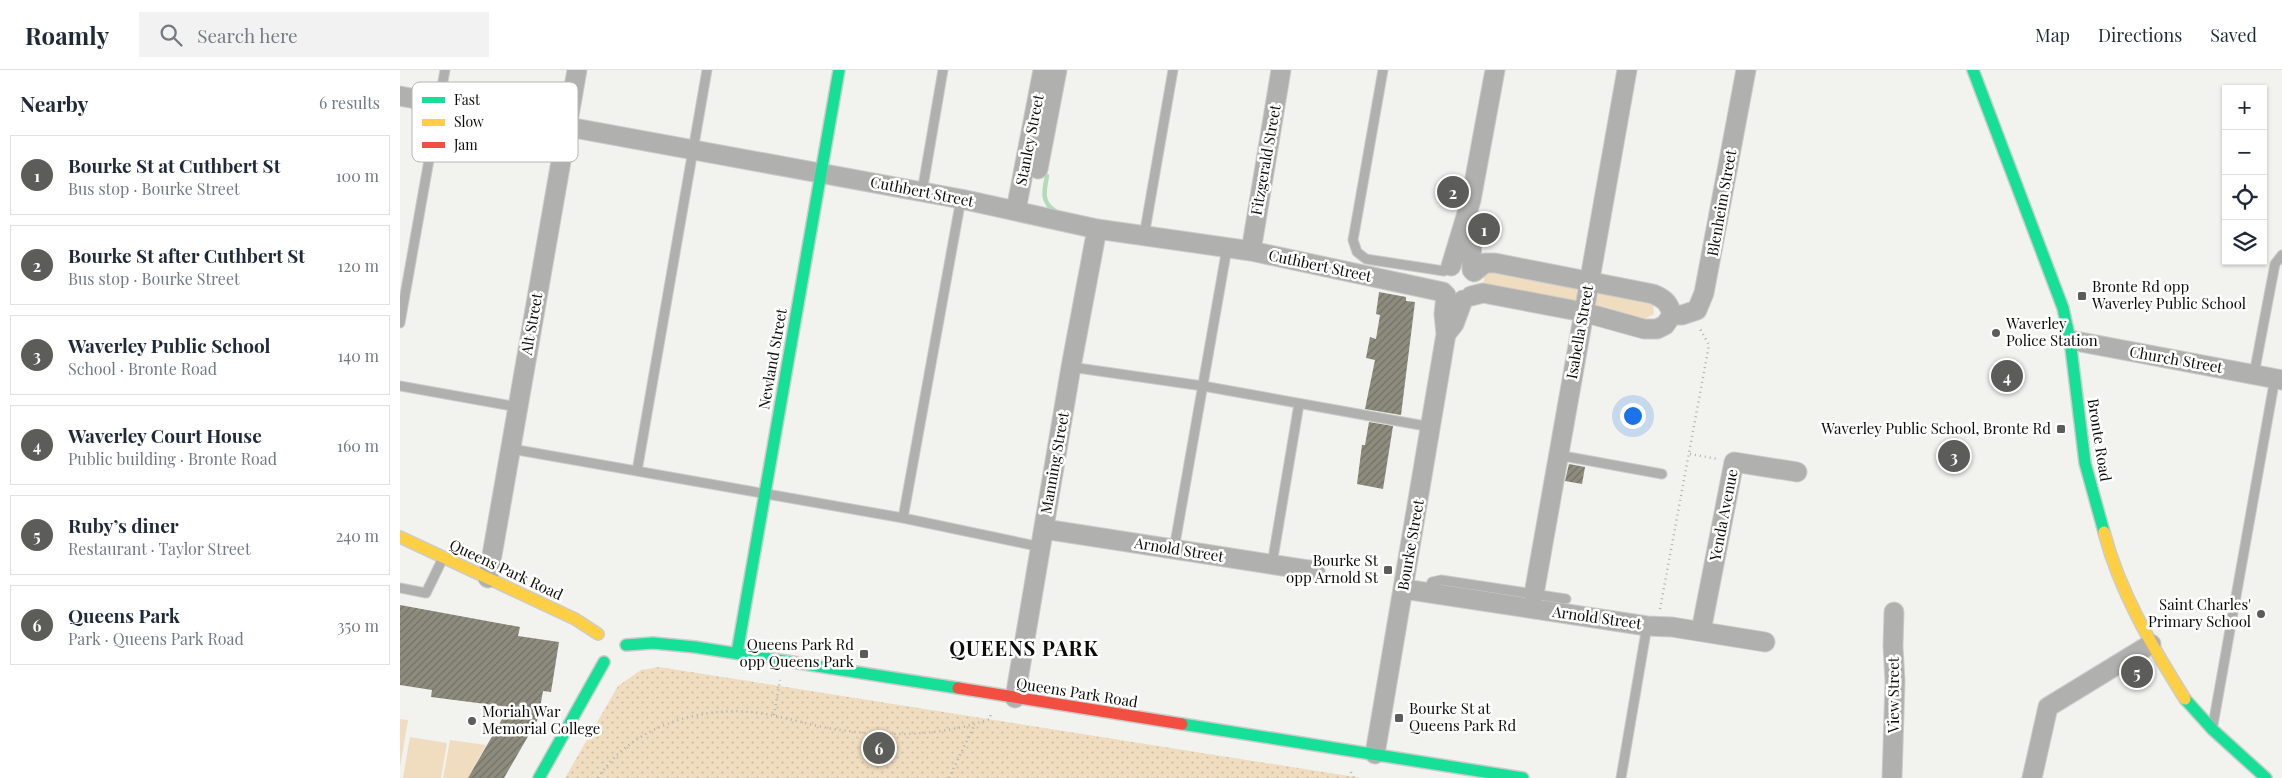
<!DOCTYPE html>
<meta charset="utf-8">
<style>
:root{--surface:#fff;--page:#f2f2f3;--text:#1f2937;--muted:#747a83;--line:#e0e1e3;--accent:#5c5c59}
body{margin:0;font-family:"Playfair Display",serif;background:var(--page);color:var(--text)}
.controls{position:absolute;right:15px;top:15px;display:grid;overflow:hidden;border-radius:0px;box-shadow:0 1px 4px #0004}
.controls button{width:45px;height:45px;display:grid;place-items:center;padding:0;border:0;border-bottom:1px solid var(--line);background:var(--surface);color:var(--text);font:25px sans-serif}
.you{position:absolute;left:1232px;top:345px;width:18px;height:18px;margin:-12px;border:4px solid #fff;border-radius:50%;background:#1a73e8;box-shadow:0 0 0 8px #1a73e833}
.badge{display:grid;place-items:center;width:32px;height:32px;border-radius:50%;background:var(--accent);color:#fff;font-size:16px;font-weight:700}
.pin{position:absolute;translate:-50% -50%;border:2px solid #fff;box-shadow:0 1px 5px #0006}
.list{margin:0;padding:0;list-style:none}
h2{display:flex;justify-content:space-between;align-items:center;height:65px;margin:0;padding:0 20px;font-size:21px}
h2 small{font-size:16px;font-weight:400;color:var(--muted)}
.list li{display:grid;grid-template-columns:32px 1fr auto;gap:15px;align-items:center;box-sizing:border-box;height:80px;margin:0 10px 10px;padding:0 10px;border:1px solid var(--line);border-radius:0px}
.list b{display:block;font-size:19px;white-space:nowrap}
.list p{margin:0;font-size:16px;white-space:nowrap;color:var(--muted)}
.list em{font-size:16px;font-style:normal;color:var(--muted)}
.icon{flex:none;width:28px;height:28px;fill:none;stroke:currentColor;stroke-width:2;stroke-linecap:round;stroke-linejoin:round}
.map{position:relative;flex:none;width:1882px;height:708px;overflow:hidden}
header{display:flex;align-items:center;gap:30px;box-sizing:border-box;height:70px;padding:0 25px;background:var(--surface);border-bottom:1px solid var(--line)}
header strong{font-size:24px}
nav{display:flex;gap:28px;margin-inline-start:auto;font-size:18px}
.search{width:350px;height:45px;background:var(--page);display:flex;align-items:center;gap:12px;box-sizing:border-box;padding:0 18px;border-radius:0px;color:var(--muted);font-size:19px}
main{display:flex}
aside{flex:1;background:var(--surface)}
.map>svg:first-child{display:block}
.green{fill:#f0ddbf}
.park{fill:url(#park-dots)}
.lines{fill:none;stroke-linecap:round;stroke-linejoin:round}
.stream{stroke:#b0dcb9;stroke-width:4.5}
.building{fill:url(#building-hatch)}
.lane-casing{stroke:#ccccca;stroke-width:11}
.street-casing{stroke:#ccccca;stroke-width:21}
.fast-casing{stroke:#ccccca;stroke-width:14}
.slow-casing{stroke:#ccccca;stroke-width:14}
.jam-casing{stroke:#ccccca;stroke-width:14}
.path{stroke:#b0b1ad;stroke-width:2.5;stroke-dasharray:1 4;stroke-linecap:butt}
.lane{stroke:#b0b1ae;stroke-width:9}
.street{stroke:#b0b1ae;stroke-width:19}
.fast{stroke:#16e098;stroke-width:11}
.slow{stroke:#ffcf43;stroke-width:11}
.jam{stroke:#f24e42;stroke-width:11}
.poi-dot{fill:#5c5c59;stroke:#fff;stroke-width:2}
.labels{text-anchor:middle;stroke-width:5;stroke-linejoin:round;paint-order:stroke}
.street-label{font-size:15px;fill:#0b0c09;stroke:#fff}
.poi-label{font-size:15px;fill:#0b0c09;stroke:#fff;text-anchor:start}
.district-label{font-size:20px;font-weight:bold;letter-spacing:1px;fill:#0b0c09;stroke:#fff}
.key{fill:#fff;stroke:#b6b6b5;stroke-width:1}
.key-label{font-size:14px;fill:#0b0c09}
</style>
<header>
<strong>Roamly</strong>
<div class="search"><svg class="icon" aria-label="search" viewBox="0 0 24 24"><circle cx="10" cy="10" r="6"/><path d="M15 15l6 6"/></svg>Search here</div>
<nav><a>Map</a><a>Directions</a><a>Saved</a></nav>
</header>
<main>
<aside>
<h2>Nearby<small>6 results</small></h2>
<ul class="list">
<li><span class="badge">1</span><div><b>Bourke St at Cuthbert St</b><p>Bus stop · Bourke Street</p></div><em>100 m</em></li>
<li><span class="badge">2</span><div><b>Bourke St after Cuthbert St</b><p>Bus stop · Bourke Street</p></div><em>120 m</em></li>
<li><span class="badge">3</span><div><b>Waverley Public School</b><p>School · Bronte Road</p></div><em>140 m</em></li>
<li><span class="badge">4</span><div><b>Waverley Court House</b><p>Public building · Bronte Road</p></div><em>160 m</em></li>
<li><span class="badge">5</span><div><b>Ruby’s diner</b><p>Restaurant · Taylor Street</p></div><em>240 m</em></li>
<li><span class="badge">6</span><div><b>Queens Park</b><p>Park · Queens Park Road</p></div><em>350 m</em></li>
</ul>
</aside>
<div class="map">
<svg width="1882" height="708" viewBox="0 0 1882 708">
<defs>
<pattern id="park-dots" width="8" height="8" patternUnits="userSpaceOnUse" patternTransform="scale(1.25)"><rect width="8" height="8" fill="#f0ddbf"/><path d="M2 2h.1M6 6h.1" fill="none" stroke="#ccbca3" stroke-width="1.8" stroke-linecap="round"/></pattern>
<pattern id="building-hatch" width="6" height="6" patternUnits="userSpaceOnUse" patternTransform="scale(1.25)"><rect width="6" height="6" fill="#8e8c7e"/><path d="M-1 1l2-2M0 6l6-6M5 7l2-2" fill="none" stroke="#727165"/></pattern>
</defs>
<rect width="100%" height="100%" fill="#f2f2ee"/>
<path class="green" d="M1093 201 1176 218 1178 226 1175 233 1083 216 1085 203Z
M1200 222 1249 229 1253 234 1254 244 1244 249 1196 237 1195 228Z
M0 649 8 650 0 697Z
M10 667 47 673 41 708H3Z
M50 670 86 675 68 708H43Z"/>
<path class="park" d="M259 597 961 708H165L218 616 241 600Z"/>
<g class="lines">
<path class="stream" d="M647 106C644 121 641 132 655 141"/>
</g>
<path class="building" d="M979 222 1006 227V231L1015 232 1001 345 965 339 975 290 966 288 970 267 976 269 980 245 976 244Z
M969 352 993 356 983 419 957 414 962 375H965Z
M1169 394 1185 397 1182 414 1165 411Z
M0 535 120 557 118 566 159 572 151 622 143 621 138 649 104 708H68L109 637 31 627 32 620 0 615Z"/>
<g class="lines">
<defs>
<path id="lane" d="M983 0 953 170 957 182 966 189 1044 201
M522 122 543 0
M744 166 773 0
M0 253 45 0
M671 297 803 316 1031 357
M1854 304 1875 194 1882 185
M0 316 118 337
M112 379 503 448 641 477
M1158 385 1262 404
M237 401 307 0
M503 448 561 129
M774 479 827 178
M872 494 899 334
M0 518 26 523 43 488
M1028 522 1032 512 1041 510 1166 529
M1813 655 1875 308
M1221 708 1247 556"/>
<path id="street" d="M0 26 561 129 697 159 851 181 1043 222
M638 99 657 0
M616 140 643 0
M1071 149 1072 200
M851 181 881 0
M1051 196 1071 130 1095 0
M1071 226 1083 223 1183 242 1244 259H1257L1265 255 1272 245C1269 233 1265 229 1253 224L1095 193H1085L1074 202
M1272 245H1282L1297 240 1304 223 1346 0
M1046 264 1054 254 1063 230
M1670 270 1882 310
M644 459 915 501
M88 508 177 0
M1004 519 1247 556 1272 557 1365 572
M1134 524 1227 0
M1301 561 1334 392 1397 402
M615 628 671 297 697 159
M975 684 1046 264 1044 244 1046 225
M1492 708 1495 611 1493 576 1494 542
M1632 708 1648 637 1751 574"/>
<path id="fast" d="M1573 0 1663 238 1670 270 1685 393 1704 462
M226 575 253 573 295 577 558 618
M337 583 439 0
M1785 629 1813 660 1866 708
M782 654 1123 708
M139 708 204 592"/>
<path id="slow" d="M1704 462C1720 523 1752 576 1785 629
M0 467 175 549 198 564"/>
<path id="jam" d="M558 618 782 654"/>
</defs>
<use href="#lane" class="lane-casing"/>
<use href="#street" class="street-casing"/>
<use href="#fast" class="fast-casing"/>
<use href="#slow" class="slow-casing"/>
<use href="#jam" class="jam-casing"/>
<path class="path" d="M1290 384 1318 389
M1260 539 1309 275 1299 257
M374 645 380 610
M951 702 954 708
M198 708C229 659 295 637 351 642 381 645 410 656 440 660 489 667 543 666 590 649L591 643
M549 708 575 654"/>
<use href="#lane" class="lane"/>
<use href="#street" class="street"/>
<use href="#fast" class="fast"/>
<use href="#slow" class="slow"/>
<use href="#jam" class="jam"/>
</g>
<g class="poi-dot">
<rect x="1677" y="221" width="10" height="10" rx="2.5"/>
<circle cx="1596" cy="263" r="5"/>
<rect x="1656" y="354" width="10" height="10" rx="2.5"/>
<rect x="983" y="495" width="10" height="10" rx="2.5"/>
<circle cx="1861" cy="544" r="5"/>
<rect x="459" y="579" width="10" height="10" rx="2.5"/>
<rect x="994" y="643" width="10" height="10" rx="2.5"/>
<circle cx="72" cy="651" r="5"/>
</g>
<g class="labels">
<g class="street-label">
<text transform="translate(630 70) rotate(-79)" y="5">Stanley Street</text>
<text transform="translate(866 90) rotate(-80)" y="5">Fitzgerald Street</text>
<text transform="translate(522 122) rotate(11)" y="5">Cuthbert Street</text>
<text transform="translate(1322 133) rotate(-80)" y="5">Blenheim Street</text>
<text transform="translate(920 196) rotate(12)" y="5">Cuthbert Street</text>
<text transform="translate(132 254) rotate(-80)" y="5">Alt Street</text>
<text transform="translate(1180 262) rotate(-80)" y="5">Isabella Street</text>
<text transform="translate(373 289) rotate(-80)" y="5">Newland Street</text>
<text transform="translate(1776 290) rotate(10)" y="5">Church Street</text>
<text transform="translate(1699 370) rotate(81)" y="5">Bronte Road</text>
<text transform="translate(655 393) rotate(-80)" y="5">Manning Street</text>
<text transform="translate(1324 445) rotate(-79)" y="5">Yenda Avenue</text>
<text transform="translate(1011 475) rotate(-80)" y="5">Bourke Street</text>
<text transform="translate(779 480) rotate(9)" y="5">Arnold Street</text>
<text transform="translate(106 500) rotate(25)" y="5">Queens Park Road</text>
<text transform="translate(1197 548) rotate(8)" y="5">Arnold Street</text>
<text transform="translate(677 623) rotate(9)" y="5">Queens Park Road</text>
<text transform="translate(1494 625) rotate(-90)" y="5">View Street</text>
</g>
<g class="poi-label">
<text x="1692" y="222">Bronte Rd opp<tspan x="1692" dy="17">Waverley Public School</tspan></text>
<text x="1606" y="259">Waverley<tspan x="1606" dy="17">Police Station</tspan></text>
<text x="1651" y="364" text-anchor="end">Waverley Public School, Bronte Rd</text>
<text x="978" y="496" text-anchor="end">Bourke St<tspan x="978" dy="17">opp Arnold St</tspan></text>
<text x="1851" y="540" text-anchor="end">Saint Charles'<tspan x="1851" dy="17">Primary School</tspan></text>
<text x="454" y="580" text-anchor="end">Queens Park Rd<tspan x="454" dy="17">opp Queens Park</tspan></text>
<text x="1009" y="644">Bourke St at<tspan x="1009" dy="17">Queens Park Rd</tspan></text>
<text x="82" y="647">Moriah War<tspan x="82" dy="17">Memorial College</tspan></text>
</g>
<g class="district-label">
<text x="624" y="586">QUEENS PARK</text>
</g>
</g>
<rect x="12" y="12" width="166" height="80" rx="8" class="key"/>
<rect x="22" y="27" width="23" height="6" fill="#16e098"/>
<rect x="22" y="49" width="23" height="7" fill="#ffcf43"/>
<rect x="22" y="72" width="23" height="6" fill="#f24e42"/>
<g class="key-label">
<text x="54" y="35">Fast</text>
<text x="54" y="57">Slow</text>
<text x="54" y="80">Jam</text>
</g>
</svg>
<div class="controls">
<button>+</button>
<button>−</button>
<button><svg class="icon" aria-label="locate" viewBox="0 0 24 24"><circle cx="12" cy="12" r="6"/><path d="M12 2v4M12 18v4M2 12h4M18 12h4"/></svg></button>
<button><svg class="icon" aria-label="layers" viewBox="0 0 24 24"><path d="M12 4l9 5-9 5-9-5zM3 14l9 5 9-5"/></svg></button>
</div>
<div class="you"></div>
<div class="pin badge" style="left:1084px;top:159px">1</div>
<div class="pin badge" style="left:1053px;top:122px">2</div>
<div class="pin badge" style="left:1554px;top:386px">3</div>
<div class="pin badge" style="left:1607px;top:306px">4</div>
<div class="pin badge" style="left:1737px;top:602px">5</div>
<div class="pin badge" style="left:479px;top:678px">6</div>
</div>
</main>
